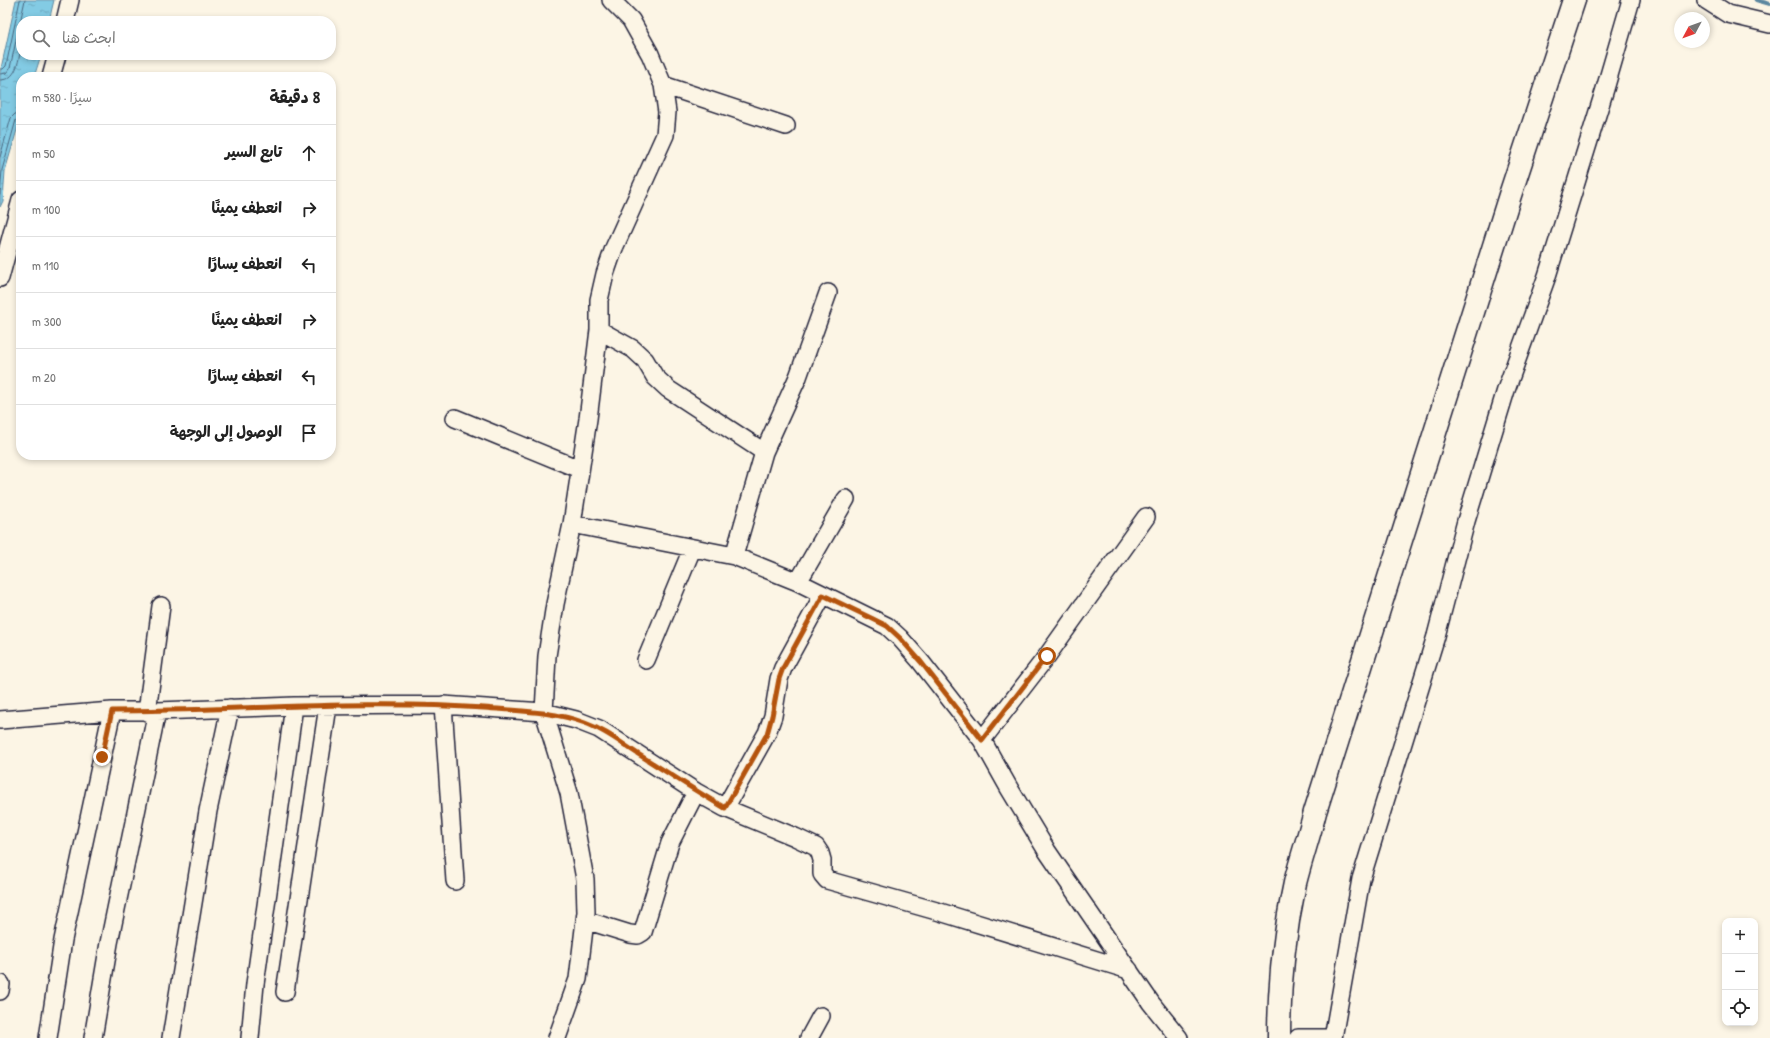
<!DOCTYPE html>
<html lang="ar">
<meta charset="utf-8">
<style>
:root{--surface:#fff;--page:#f2f2f2;--text:#222;--muted:#767676;--line:#e0e0e0}
body{margin:0;font-family:"Patrick Hand","Playpen Sans Arabic",sans-serif;background:var(--page);color:var(--text);direction:rtl}
.controls{position:absolute;right:12px;bottom:12px;display:grid;overflow:hidden;border-radius:8px;box-shadow:0 2px 6px #0003}
.controls button{width:36px;height:36px;display:grid;place-items:center;padding:0;border:0;border-bottom:1px solid var(--line);background:var(--surface);color:var(--text);font:20px sans-serif}
.compass{position:absolute;left:1674px;top:12px;width:36px;height:36px;border-radius:50%;background:var(--surface);box-shadow:0 2px 6px #0003;rotate:229deg}
.stop{position:absolute;width:12px;height:12px;margin:-9px;border:3px solid #b45309;border-radius:50%;background:#fff}
.stop.end{background:#b45309;border-color:#fff;box-shadow:0 1px 4px #0008}
.list{margin:0;padding:0;list-style:none}
h2{display:flex;justify-content:space-between;align-items:center;height:52px;margin:0;padding:0 16px;font-size:17px}
h2 small{font-size:13px;font-weight:400;color:var(--muted)}
.list li{display:grid;grid-template-columns:26px 1fr auto;gap:12px;align-items:center;box-sizing:border-box;height:56px;padding:0 16px;border-top:1px solid var(--line)}
.list b{display:block;font-size:15px;white-space:nowrap}
.list em{font-size:13px;font-style:normal;color:var(--muted)}
.icon{flex:none;width:22px;height:22px;fill:none;stroke:currentColor;stroke-width:2;stroke-linecap:round;stroke-linejoin:round}
.map{position:relative;flex:none;width:1770px;height:1038px;overflow:hidden;direction:ltr}
.search{position:absolute;background:var(--surface);box-shadow:0 2px 6px #0003;left:16px;top:16px;width:320px;height:44px;display:flex;align-items:center;gap:10px;box-sizing:border-box;padding:0 14px;border-radius:16px;color:var(--muted);font-size:15px}
.panel{position:absolute;background:var(--surface);box-shadow:0 2px 6px #0003;left:16px;top:72px;width:320px;height:388px;border-radius:16px;direction:rtl}
.map>svg:first-child{display:block}
.water{fill:url(#water-ripples);stroke:#5c87a0}
.lines{fill:none;stroke-linecap:round;stroke-linejoin:round}
.shore{stroke:#49667f;stroke-width:1}
.stream{stroke:#5c87a0;stroke-width:4}
.street-casing{stroke:#22223b;stroke-width:20}
.secondary-casing{stroke:#22223b;stroke-width:25}
.street{stroke:#fcf5e5;stroke-width:17}
.secondary{stroke:#fcf5e5;stroke-width:22}
.route{stroke:#b45309;stroke-width:5}
</style>
<div class="map">
<svg width="1770" height="1038" viewBox="0 0 1770 1038">
<defs>
<pattern id="water-ripples" width="26" height="14" patternUnits="userSpaceOnUse"><rect width="26" height="14" fill="#83cbe4"/><path d="M2 4q2-2 4 0t4 0M15 11q2-2 4 0t4 0" fill="none" stroke="#71aec4"/></pattern>
</defs>
<rect width="100%" height="100%" fill="#fcf5e5"/>
<filter id="ink" filterUnits="userSpaceOnUse"><feTurbulence type="fractalNoise" baseFrequency=".025" numOctaves="2"/><feDisplacementMap in="SourceGraphic" scale="8" xChannelSelector="R" yChannelSelector="G"/><feConvolveMatrix kernelMatrix="1 2 1 2 8 2 1 2 1" color-interpolation-filters="sRGB"/></filter>
<g filter="url(#ink)">
<path class="water" d="M16 0H54L49 21H21V55H41L34 77H21V116L5 171 3 201 0 207V73Z"/>
<g class="lines">
<path class="shore" d="M0 69H3L6 66 20 0
M0 74 6 73 10 68 25 0
M0 80C17 80 18 62 21 48
M0 157 11 118 15 114 21 113
M0 195 2 170 16 120 21 118"/>
<path class="stream" d="M1756 0 1770 4"/>
<defs>
<path id="street" d="M1706 0 1728 14 1770 24
M65 21 70 0
M51 77 57 55
M663 85 786 126
M0 278 21 200
M599 330 633 349 645 360 655 377 668 389 764 452
M455 418 579 469
M572 524 734 556 798 582 887 626 900 638 921 662 982 740 1009 788 1047 851 1151 1003 1179 1038
M734 556 764 452 798 377 828 293
M798 582 846 499
M646 660 692 549
M443 705 455 881
M147 712 161 606
M0 720 112 711H157L294 706 443 705 544 712 576 720 599 729 696 792 725 808 795 837 816 847 820 853 822 860V874L827 880 940 912 1129 970
M982 740 1047 656 1146 517
M725 808 767 733 773 716 779 679 783 668 823 595
M585 920 630 934 638 935 643 932 670 843 696 792
M0 991 1 984
M285 992 328 706
M48 1038 63 940 112 711
M93 1038 109 943 157 711
M171 1038 208 811 230 708
M250 1038 255 984 294 706
M557 1038 578 979 586 912 585 879 569 793 544 712 547 656 555 604 572 524 588 419 599 330V300L605 274 614 248 665 135 667 112 663 85 650 54 631 20 611 0
M809 1038 821 1016
M1298 1038H1333
M1333 1038 1361 879 1436 636 1466 521 1506 390 1547 276 1605 89 1631 0"/>
<path id="secondary" d="M1279 1038C1279 986 1284 934 1295 883 1301 859 1309 836 1315 812L1510 195 1574 0"/>
</defs>
<use href="#street" class="street-casing"/>
<use href="#secondary" class="secondary-casing"/>
<use href="#street" class="street"/>
<use href="#secondary" class="secondary"/>
</g>
</g>
<g class="lines" filter="url(#ink)">
<path class="route" d="M102 757 112 711C235 711 361 699 484 708 519 711 552 711 585 723 605 730 621 743 638 754 667 772 695 791 725 808L767 734 772 716 779 679 783 668 823 595 873 619 887 626 900 638 921 662 982 740 1047 656"/>
</g>
</svg>
<div class="controls">
<button>+</button>
<button>−</button>
<button><svg class="icon" aria-label="locate" viewBox="0 0 24 24"><circle cx="12" cy="12" r="6"/><path d="M12 2v4M12 18v4M2 12h4M18 12h4"/></svg></button>
</div>
<svg class="compass" viewBox="-18 -18 36 36"><path d="M0-13l5 13h-10z" fill="#e53935"/><path d="M0 13l5-13h-10z" fill="#767676"/></svg>
<div class="stop" style="left:1047px;top:656px"></div>
<div class="stop end" style="left:102px;top:757px"></div>
<div class="search"><svg class="icon" aria-label="search" viewBox="0 0 24 24"><circle cx="10" cy="10" r="6"/><path d="M15 15l6 6"/></svg>ابحث هنا</div>
<section class="panel">
<h2>8 دقيقة<small>سيرًا · 580 m</small></h2>
<ul class="list">
<li><svg class="icon" aria-label="ahead" viewBox="0 0 24 24"><path d="M12 20V5M6 11l6-6 6 6"/></svg><div><b>تابع السير</b></div><em>50 m</em></li>
<li><svg class="icon" aria-label="right" viewBox="0 0 24 24"><path d="M7 20v-9h11M14 6l5 5-5 5"/></svg><div><b>انعطف يمينًا</b></div><em>100 m</em></li>
<li><svg class="icon" aria-label="left" viewBox="0 0 24 24"><path d="M17 20v-9H6M10 6l-5 5 5 5"/></svg><div><b>انعطف يسارًا</b></div><em>110 m</em></li>
<li><svg class="icon" aria-label="right" viewBox="0 0 24 24"><path d="M7 20v-9h11M14 6l5 5-5 5"/></svg><div><b>انعطف يمينًا</b></div><em>300 m</em></li>
<li><svg class="icon" aria-label="left" viewBox="0 0 24 24"><path d="M17 20v-9H6M10 6l-5 5 5 5"/></svg><div><b>انعطف يسارًا</b></div><em>20 m</em></li>
<li><svg class="icon" aria-label="arrive" viewBox="0 0 24 24"><path d="M6 21V4h12l-3 4 3 4H6"/></svg><div><b>الوصول إلى الوجهة</b></div></li>
</ul>
</section>
</div>
